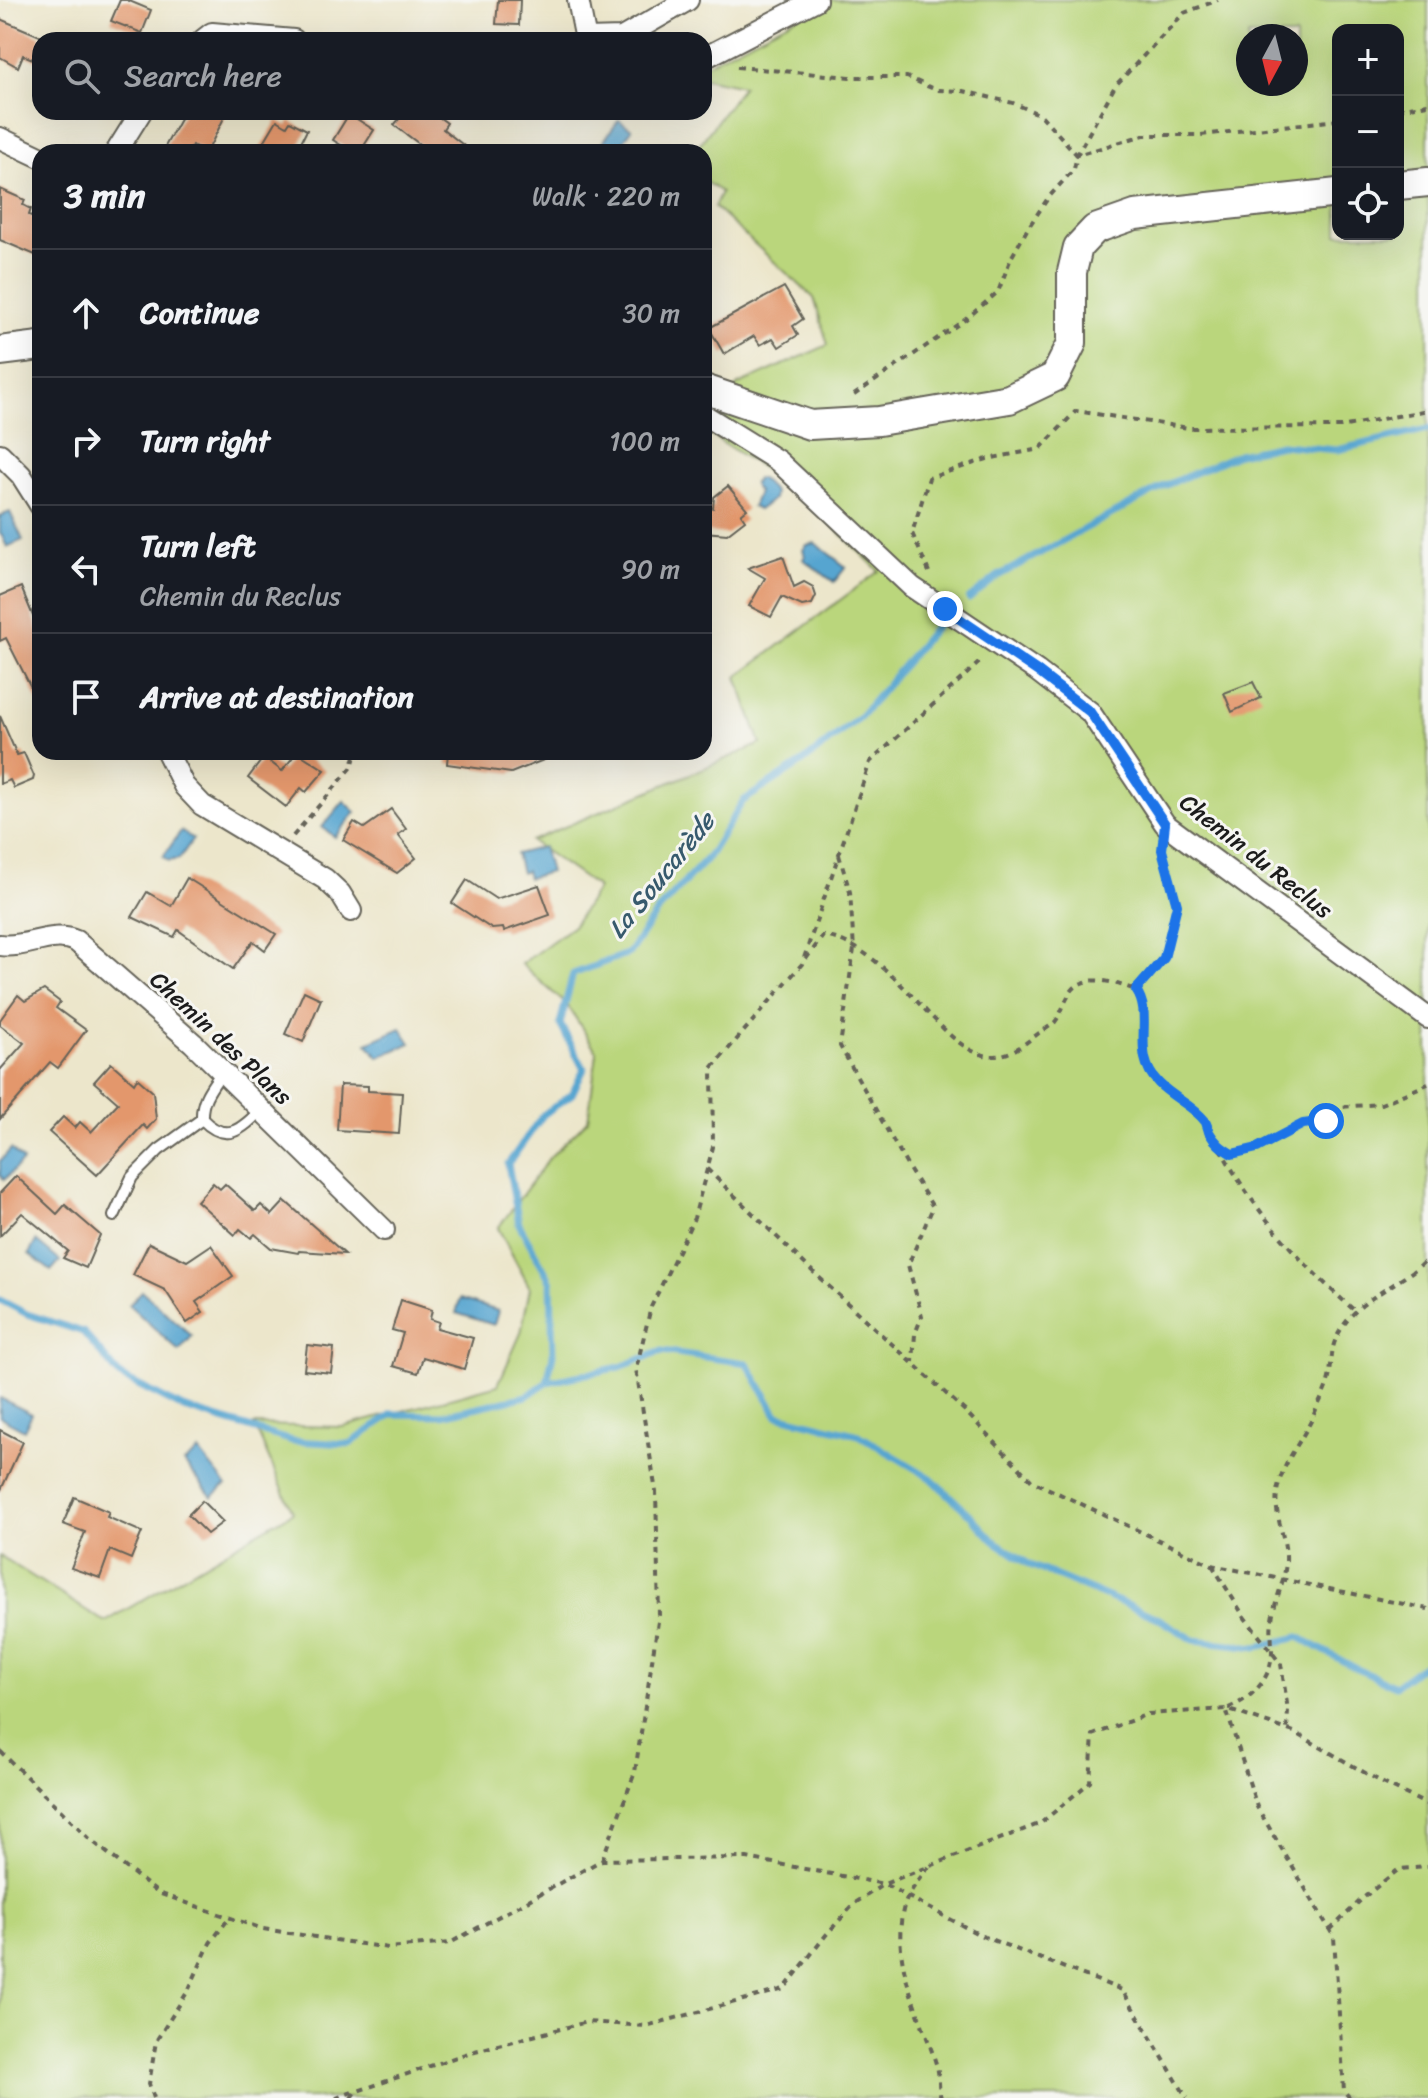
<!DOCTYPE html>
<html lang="en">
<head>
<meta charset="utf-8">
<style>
	body { margin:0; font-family:Sriracha,sans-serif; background:#20242c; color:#f1f3f6 }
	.controls { position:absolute; right:24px; top:24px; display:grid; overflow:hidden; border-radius:16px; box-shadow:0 8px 32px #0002 }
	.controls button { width:72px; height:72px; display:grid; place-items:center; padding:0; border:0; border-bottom:2px solid #363941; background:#171b24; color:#f1f3f6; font:40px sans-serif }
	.compass { position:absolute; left:1236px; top:24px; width:72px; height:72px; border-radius:50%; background:#171b24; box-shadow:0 8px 32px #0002; rotate:187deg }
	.stop { position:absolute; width:24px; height:24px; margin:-18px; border:6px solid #1a73e8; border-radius:50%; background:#fff }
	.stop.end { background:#1a73e8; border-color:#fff; box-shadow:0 2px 8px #0008 }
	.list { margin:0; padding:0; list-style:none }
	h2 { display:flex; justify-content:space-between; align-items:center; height:104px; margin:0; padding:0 32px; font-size:34px }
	h2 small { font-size:26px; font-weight:400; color:#9ea1a6 }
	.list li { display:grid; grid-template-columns:52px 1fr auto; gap:24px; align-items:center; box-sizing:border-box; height:128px; padding:0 32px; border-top:2px solid #363941 }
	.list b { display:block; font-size:30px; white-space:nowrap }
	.list p { margin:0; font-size:26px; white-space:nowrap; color:#9ea1a6 }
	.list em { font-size:26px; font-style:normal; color:#9ea1a6 }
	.icon { flex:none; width:44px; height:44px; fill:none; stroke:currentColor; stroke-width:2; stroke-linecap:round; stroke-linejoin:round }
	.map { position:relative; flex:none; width:1428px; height:2098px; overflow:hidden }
	.search { position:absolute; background:#171b24; box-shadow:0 8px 32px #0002; left:32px; top:32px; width:680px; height:88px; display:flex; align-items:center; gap:20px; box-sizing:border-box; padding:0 28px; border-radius:24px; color:#9ea1a6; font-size:30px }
	.panel { position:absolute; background:#171b24; box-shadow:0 8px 32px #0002; left:32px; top:144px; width:680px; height:616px; border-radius:24px }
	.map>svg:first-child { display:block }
	.green { fill:#bad67b; stroke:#6b794c; stroke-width:2; fill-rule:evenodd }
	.water { fill:#57a5d0; stroke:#3a6076; stroke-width:2 }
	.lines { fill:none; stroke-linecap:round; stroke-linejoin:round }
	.stream { stroke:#57a5d0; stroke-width:7 }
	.building { fill:#e3976c }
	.lane-casing { stroke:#656359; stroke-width:14 }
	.street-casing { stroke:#656359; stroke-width:24 }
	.secondary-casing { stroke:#656359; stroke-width:32 }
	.path { stroke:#656359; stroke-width:4; stroke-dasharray:6 6; stroke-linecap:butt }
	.lane { stroke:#fff; stroke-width:10 }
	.street { stroke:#fff; stroke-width:20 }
	.secondary { stroke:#fff; stroke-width:28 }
	.route { stroke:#1a73e8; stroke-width:10 }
	.labels { text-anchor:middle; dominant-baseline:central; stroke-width:6; stroke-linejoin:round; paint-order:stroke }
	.street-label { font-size:24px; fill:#1c1c1c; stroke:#f6f6f2 }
	.water-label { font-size:26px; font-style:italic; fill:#375a6d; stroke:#f6f6f2 }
</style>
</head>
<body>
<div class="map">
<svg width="1428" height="2098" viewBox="0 0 1428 2098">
	<rect width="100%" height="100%" fill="#f6f6f2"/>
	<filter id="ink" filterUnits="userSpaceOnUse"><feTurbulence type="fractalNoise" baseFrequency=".0125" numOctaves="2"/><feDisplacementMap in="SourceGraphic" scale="16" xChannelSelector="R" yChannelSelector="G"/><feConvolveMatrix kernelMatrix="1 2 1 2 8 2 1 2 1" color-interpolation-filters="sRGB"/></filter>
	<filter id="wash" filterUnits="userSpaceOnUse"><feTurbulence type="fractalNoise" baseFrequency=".006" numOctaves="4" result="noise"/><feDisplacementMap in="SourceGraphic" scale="32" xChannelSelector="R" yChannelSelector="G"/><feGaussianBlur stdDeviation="1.8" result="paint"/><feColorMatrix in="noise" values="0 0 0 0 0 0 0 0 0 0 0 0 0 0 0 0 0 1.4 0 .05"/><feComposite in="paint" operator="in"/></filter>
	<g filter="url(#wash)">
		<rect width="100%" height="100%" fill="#ece6cb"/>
		<path class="green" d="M829,0H1428V2098H0V1556L105,1622L293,1512L254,1425L343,1427L498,1385L521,1333L530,1288L498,1228L550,1157L588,1120L597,1052L568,1006L521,964L573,926L598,888L531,841L761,744L737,677L879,571L795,489L704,431V422L738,385L828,345L814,298L714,207L721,192L704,181V152H694L743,86L704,78V65ZM1338,30H1398V234H1338ZM1248,36H1296V84H1248Z"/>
		<g class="water">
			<polygon points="619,120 632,129 616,152 597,150"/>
			<polygon points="760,478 774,492 773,499 758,510 752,507 758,492 753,485 756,479"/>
			<polygon points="10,512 23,540 7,547 0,532 0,516"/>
			<polygon points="815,543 846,567 834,582 803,559 805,556 803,550 807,545"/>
			<polygon points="344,801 356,812 335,837 322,827"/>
			<polygon points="181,831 193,839 179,859 169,861 163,857"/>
			<polygon points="543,847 550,872 528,878 526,871 521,873 516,854"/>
			<polygon points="401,1028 411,1043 379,1057 367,1043"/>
			<polygon points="11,1149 23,1161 4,1180 0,1175 0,1161"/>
			<polygon points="36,1241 60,1261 51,1271 29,1254"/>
			<polygon points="142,1291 192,1336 179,1351 129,1305"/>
			<polygon points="460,1299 498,1311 494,1325 456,1313"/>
			<polygon points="0,1398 32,1414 24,1430 0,1417"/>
			<polygon points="199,1451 226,1485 212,1497 184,1463"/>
		</g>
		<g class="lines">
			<g class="stream">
				<polyline points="969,599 998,576 1164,486 1238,454 1281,445 1337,450 1428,429"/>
				<polyline points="0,1300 27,1314 83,1332 120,1376 183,1408 292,1441 350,1444 392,1414 442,1415 527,1396 547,1382 553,1355 551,1282 519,1224 508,1164 543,1115 572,1094 584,1069 560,1024 573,974 629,953 656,913 709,856 743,801 803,762 861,716 941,620"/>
				<polyline points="547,1382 620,1367 662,1351 747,1363 777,1415 859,1435 931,1478 971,1516 993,1540 1030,1565 1156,1617 1194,1640 1257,1647 1299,1637 1357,1669 1395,1686 1423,1665 1428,1668"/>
			</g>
		</g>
		<g id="blocks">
			<g class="building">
				<polygon points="120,0 127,0 151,10 142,33 111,21"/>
				<polygon points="498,0 520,0 519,25 496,24"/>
				<polygon points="0,19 40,36 40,62 23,55 18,67 0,57"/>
				<polygon points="184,112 227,112 207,152 192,145 189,152 162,152"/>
				<polygon points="405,112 432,112 447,123 443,129 472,152 430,152 394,125"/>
				<polygon points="349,114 374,130 360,152 352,152 333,140"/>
				<polygon points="277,120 287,126 290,121 307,130 296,152 258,152"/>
				<polygon points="0,189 25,200 23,205 31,209 29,215 40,220 40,257 0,240"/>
				<polygon points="784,287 803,319 793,326 798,335 779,347 773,338 760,345 754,336 724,354 709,328"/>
				<polygon points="728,486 747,509 741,514 745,520 727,534 704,532 704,507 713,508 714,497"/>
				<polygon points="783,556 794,587 804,582 813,587 816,596 812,604 802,606 782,597 771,617 749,606 765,578 748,568"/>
				<polygon points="21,587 40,633 40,705 6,638 0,641 0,596"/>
				<polygon points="1253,682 1261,698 1232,712 1224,693"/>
				<polygon points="0,716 17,755 24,753 34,776 33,780 14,788 10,780 0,784"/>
				<polygon points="297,752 325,770 306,792 301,788 286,807 248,778 264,757 282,771"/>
				<polygon points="448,752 561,752 561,753 511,773 447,764"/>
				<polygon points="391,809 406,829 398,835 416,858 397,873 343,840 354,822 364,828"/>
				<polygon points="187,878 276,934 265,950 253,941 233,969 178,930 174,937 132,917 147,892 171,906"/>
				<polygon points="467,880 496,899 539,885 550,915 504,931 503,928 492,929 452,903"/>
				<polygon points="44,990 60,1002 56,1008 86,1030 58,1068 50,1062 0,1119 0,1070 24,1043 0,1025 0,1020 18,995 25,1001"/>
				<polygon points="304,991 321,999 303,1042 285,1034"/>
				<polygon points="111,1063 134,1083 137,1078 153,1092 156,1119 147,1129 143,1125 97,1175 49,1132 63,1117 75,1128 80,1122 91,1132 118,1103 94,1082"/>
				<polygon points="340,1085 368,1086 368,1091 402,1093 399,1134 337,1130"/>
				<polygon points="16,1176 57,1214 65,1205 100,1235 86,1268 63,1258 68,1251 22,1213 0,1236 0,1193"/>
				<polygon points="213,1183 220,1189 225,1184 255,1211 261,1205 272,1215 285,1201 345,1254 299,1251 298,1253 271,1248 255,1234 251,1238 240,1229 235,1235 197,1201"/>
				<polygon points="149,1243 187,1261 211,1245 233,1276 196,1302 203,1312 187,1323 165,1290 133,1275"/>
				<polygon points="401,1300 432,1310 430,1319 439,1322 437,1328 473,1338 464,1369 423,1357 418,1373 393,1366 403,1333 392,1330"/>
				<polygon points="307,1345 334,1348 331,1373 304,1370"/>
				<polygon points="0,1430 23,1442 0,1492"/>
				<polygon points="74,1497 109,1512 107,1517 142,1532 131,1559 110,1550 100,1578 71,1568 85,1532 63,1524"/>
				<polygon points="202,1501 223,1522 207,1534 188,1515"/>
			</g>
		</g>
	</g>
	<g filter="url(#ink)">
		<use href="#blocks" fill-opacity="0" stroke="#656359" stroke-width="2"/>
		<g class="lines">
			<defs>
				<g id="lane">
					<path d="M222,1072C211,1088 201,1099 202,1119C226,1144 241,1130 261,1110"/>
					<polyline points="114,1216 132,1177 159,1150 202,1119"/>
				</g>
				<g id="street">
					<polyline points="578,0 586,40"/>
					<polyline points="586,39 622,38 688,0"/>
					<polyline points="203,40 212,33 294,40"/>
					<polyline points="704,58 816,0"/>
					<polyline points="0,138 40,157"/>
					<polyline points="116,152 141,112"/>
					<polyline points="704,415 778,461 912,587 1037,671 1090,712 1165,824 1428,1018"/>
					<polyline points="0,454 21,475 40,505"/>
					<polyline points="167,752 184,786 202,805 325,879 340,893 351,911"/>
					<path d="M0,945C27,949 51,930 76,941L193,1043L384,1230"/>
				</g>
				<g id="secondary">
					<polyline points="1398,185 1428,182"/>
					<polyline points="0,351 40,346"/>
					<polyline points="704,389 810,425 879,421 1009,399 1055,377 1072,343 1072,272 1078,247 1095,229 1135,215 1338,193"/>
				</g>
			</defs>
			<use href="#lane" class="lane-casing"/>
			<use href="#street" class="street-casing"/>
			<use href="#secondary" class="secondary-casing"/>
			<g class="path">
				<polyline points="737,67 850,77 907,77 936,90 963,91 1013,103 1041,115 1077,155 1144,135 1201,135 1338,120"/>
				<polyline points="1398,109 1428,104"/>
				<polyline points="854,395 966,319 998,292 1011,258 1028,228 1048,198 1074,169 1077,155 1115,86 1184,13 1218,0"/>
				<polyline points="929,572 912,533 929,478 987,459 1040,449 1076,411 1189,428 1341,427 1428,410"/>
				<polyline points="293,836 352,767 356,752"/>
				<polyline points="839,855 850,892 854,949 840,1046 909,1169 933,1207 908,1265 922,1316 915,1334 913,1362"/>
				<path d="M806,959L823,936C866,942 901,985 930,1015C945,1030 962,1050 984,1055C1006,1060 1023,1045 1039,1033C1044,1030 1051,1026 1055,1022C1064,1011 1066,989 1082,983C1099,976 1120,985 1136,990C1150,1010 1140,1035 1145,1058C1152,1092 1189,1099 1205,1121C1205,1121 1209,1132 1209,1132C1215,1143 1222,1148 1232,1154L1257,1148L1303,1124L1326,1121L1340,1107L1381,1104L1428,1084"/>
				<polyline points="1136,990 1164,958 1177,905 1162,850"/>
				<path d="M1220,1148C1255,1213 1300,1263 1355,1311"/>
				<polyline points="707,1169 810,1269 965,1411 1032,1481 1212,1565 1428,1609"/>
				<polyline points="1212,1565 1245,1618 1281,1664 1288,1710 1287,1730"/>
				<polyline points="0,1751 91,1840 158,1893 263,1929 388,1948 450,1943 602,1860 747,1858 884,1884 982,1936 1122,1990 1187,2098"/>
				<polyline points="602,1860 635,1772 659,1615 656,1492 636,1369 651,1307 694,1218 713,1147 712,1068 802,964 870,762 982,660"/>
				<path d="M929,1867C919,1879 907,1894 903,1910C891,1966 922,2016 937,2067C940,2077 938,2088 941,2098"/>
				<polyline points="1330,1930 1363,1898 1399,1869 1428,1867"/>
				<polyline points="154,2098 149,2084 156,2041 188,1991 210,1943 230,1917"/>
				<polyline points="336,2098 352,2092"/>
				<polyline points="351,2098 355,2092 471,2052 587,2022 646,2026 784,1989 826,1935 855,1903 884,1884 1041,1823 1090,1782 1093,1735 1148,1714 1226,1709 1294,1732 1383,1783 1428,1805"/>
				<path d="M1350,2098L1344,2091L1334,1937L1257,1807L1226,1709C1250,1700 1272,1680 1272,1651C1272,1638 1270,1627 1273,1614C1277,1594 1287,1576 1286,1555C1284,1530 1271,1509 1279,1483C1286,1457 1305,1437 1315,1412C1320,1401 1329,1385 1330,1372C1333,1356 1330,1347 1340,1331C1360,1296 1401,1286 1428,1258"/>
			</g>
			<use href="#lane" class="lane"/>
			<use href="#street" class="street"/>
			<use href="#secondary" class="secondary"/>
		</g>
	</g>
	<g class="lines" filter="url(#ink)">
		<path class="route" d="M945,609L1037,671L1090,712L1165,824L1162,850L1177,905L1164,958L1136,990C1150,1010 1140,1035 1145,1058C1152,1092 1189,1099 1205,1121C1206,1121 1209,1132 1209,1132C1215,1143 1222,1148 1232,1154L1257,1148L1303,1124L1326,1121"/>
	</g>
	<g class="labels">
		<g class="street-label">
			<text transform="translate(1256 856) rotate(38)">Chemin du Reclus</text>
			<text transform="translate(221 1038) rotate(43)">Chemin des Plans</text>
		</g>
		<g class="water-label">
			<text transform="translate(661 875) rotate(-51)">La Soucarède</text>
		</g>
	</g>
</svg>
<div class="controls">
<button>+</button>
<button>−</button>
<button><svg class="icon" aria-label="locate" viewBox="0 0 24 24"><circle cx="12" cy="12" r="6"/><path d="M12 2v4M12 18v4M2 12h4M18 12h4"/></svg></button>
</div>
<svg class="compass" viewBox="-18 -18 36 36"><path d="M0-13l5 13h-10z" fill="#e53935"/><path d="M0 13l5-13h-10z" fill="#9ea1a6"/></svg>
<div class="stop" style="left:1326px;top:1121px"></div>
<div class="stop end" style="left:945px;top:609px"></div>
<div class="search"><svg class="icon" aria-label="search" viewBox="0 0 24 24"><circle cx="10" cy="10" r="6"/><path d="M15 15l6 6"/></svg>Search here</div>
<section class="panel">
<h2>3 min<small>Walk · 220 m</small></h2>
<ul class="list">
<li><svg class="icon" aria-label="ahead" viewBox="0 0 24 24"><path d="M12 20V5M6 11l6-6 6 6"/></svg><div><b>Continue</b></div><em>30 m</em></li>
<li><svg class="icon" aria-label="right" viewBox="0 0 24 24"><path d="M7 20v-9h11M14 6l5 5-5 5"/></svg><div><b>Turn right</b></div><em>100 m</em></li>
<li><svg class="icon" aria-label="left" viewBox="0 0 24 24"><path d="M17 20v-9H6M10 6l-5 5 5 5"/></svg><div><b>Turn left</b><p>Chemin du Reclus</p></div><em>90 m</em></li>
<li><svg class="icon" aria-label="arrive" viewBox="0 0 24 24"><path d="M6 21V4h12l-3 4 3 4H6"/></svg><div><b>Arrive at destination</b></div></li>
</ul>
</section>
</div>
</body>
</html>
